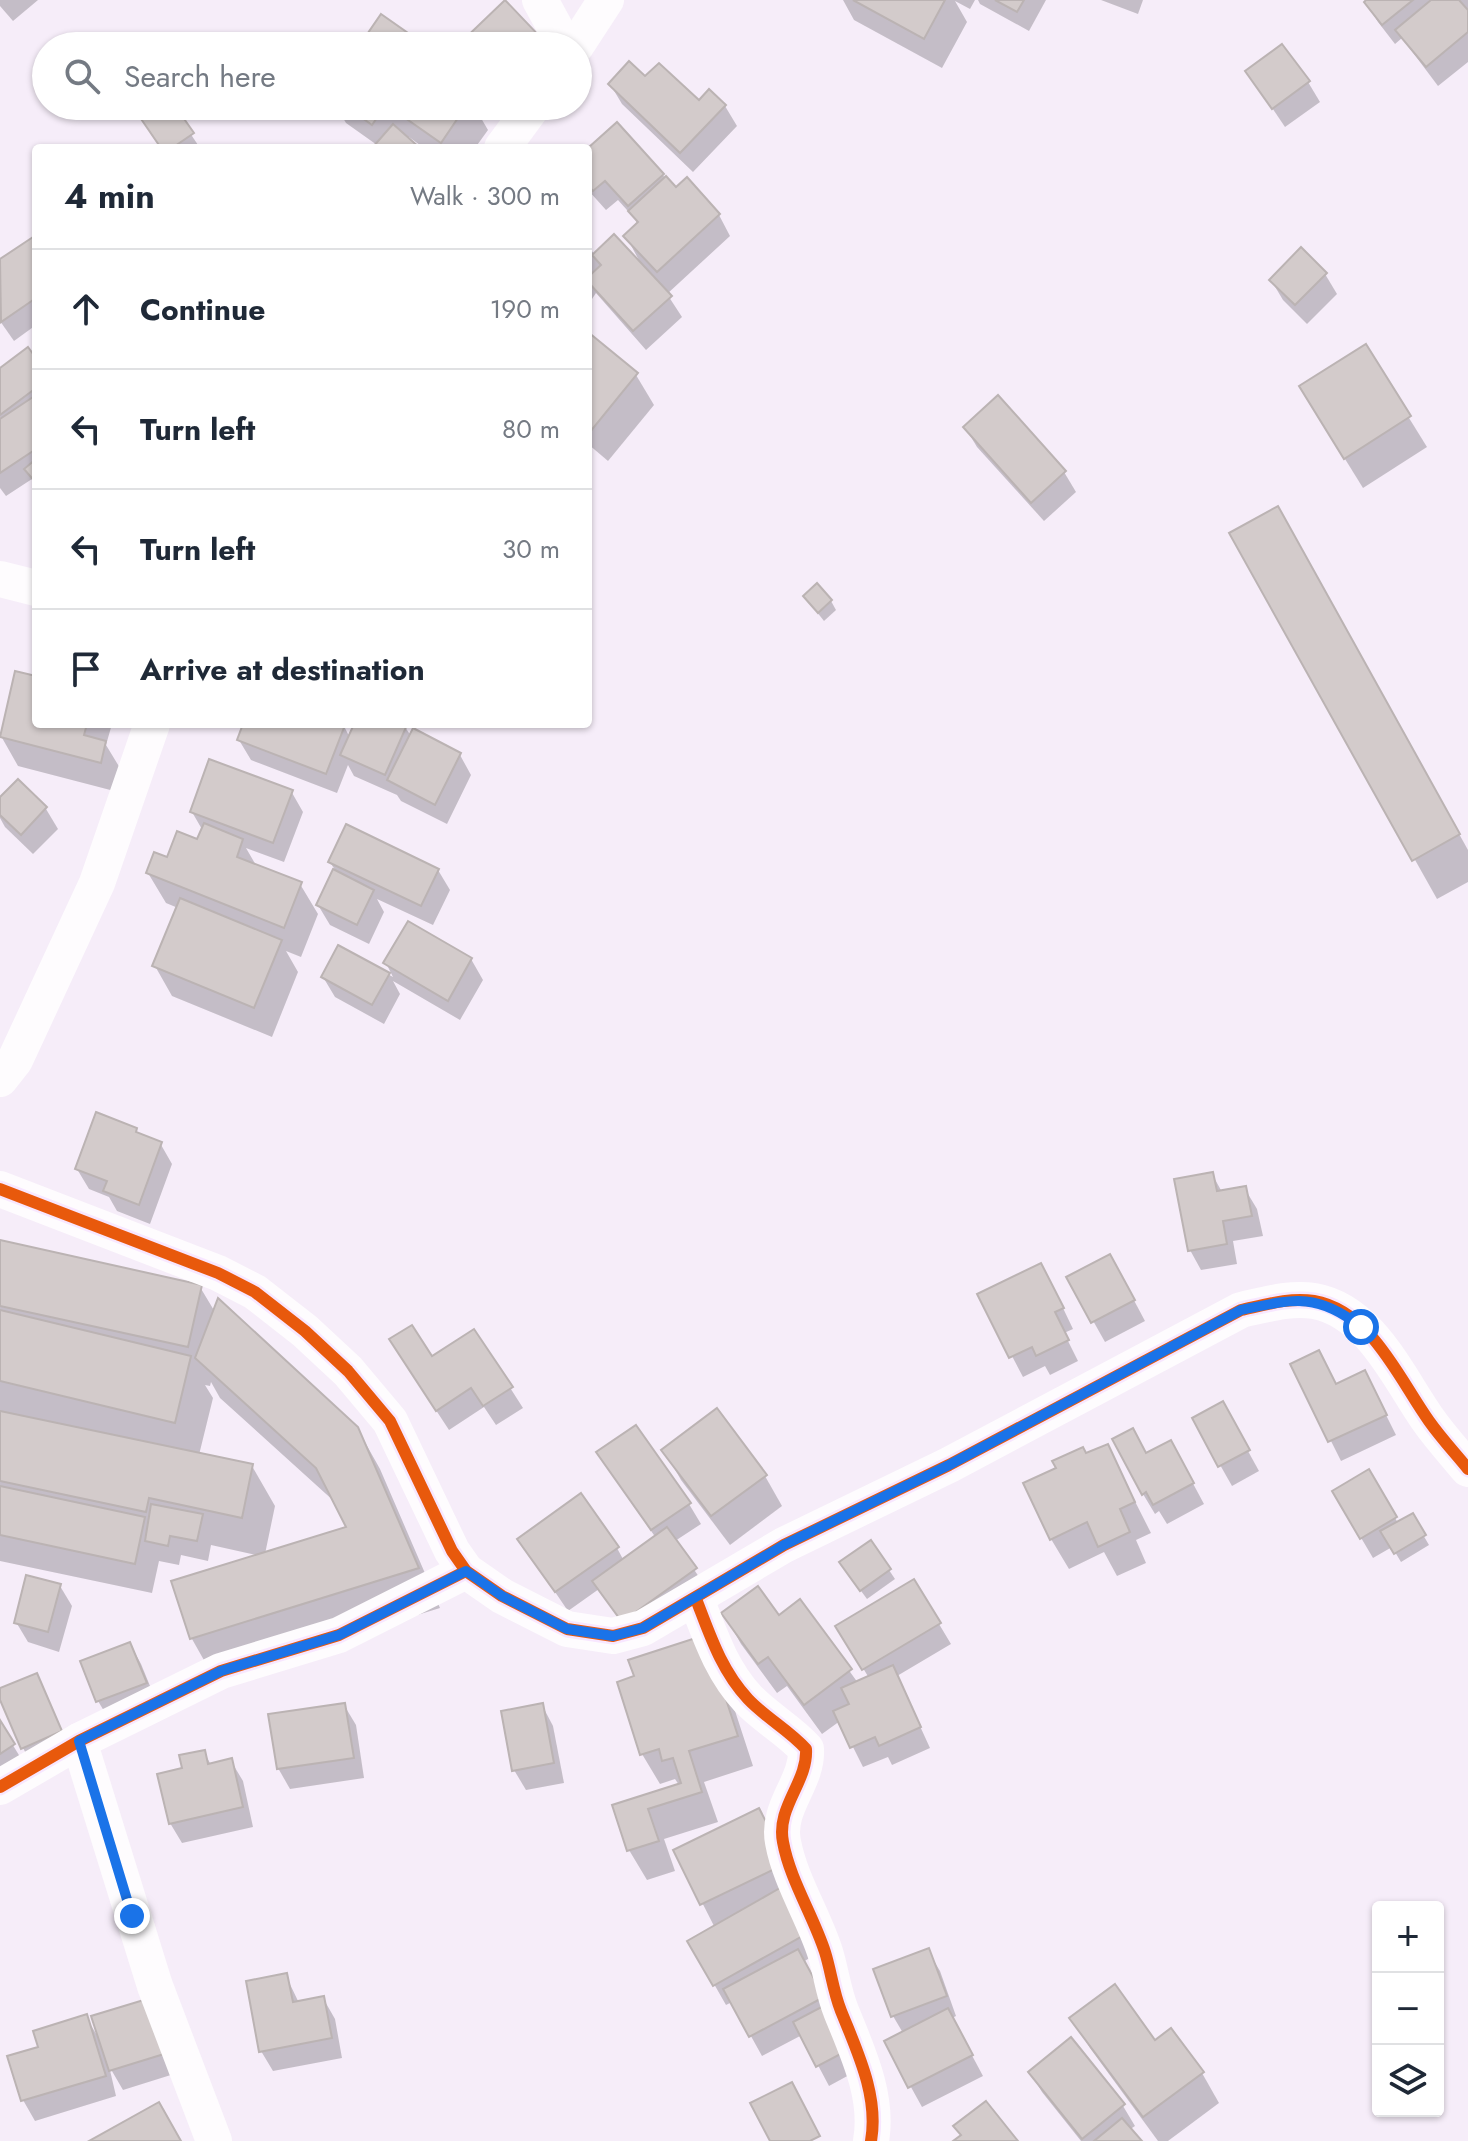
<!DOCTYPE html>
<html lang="en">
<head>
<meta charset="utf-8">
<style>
	body { margin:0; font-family:Jost,sans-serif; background:#f2f2f3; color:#1f2937 }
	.controls { position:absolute; right:24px; bottom:24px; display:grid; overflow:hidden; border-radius:8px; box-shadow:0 2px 6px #0004 }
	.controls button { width:72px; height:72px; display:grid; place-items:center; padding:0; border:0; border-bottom:2px solid #e0e1e3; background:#fff; color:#1f2937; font:40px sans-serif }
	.stop { position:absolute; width:24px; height:24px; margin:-18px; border:6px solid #1a73e8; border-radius:50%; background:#fff }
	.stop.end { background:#1a73e8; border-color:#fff; box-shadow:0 2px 8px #0008 }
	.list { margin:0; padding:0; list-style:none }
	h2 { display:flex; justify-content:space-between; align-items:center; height:104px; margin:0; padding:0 32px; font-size:34px }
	h2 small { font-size:26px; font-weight:400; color:#747a83 }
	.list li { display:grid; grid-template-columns:52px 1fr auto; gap:24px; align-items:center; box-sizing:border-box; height:120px; padding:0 32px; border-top:2px solid #e0e1e3 }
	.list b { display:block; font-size:30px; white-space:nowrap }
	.list em { font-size:26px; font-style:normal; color:#747a83 }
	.icon { flex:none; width:44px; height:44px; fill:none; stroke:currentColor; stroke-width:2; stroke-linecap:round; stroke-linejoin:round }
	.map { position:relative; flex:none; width:1468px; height:2141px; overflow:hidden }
	.search { position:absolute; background:#fff; box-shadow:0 2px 6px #0004; left:32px; top:32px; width:560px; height:88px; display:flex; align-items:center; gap:20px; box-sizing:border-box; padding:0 28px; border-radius:44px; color:#747a83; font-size:30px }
	.panel { position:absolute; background:#fff; box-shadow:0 2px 6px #0004; left:32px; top:144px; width:560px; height:584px; border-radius:8px }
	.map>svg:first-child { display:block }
	.shadow { fill:#0003; fill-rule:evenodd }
	.building { fill:#d3cbcb; stroke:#bbb3b3; stroke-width:2 }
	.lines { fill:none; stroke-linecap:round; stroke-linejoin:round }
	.minor { stroke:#fefcfe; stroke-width:36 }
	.cycleway-casing { stroke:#f8e7ff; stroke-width:17 }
	.cycleway { stroke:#e8590c; stroke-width:12 }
	.route { stroke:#1a73e8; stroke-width:10 }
</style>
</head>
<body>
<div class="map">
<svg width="1468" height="2141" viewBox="0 0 1468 2141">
	<rect width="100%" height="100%" fill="#f6edf9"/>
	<g class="shadow">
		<polygon points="0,0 38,0 13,21 0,6"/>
		<polygon points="843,0 975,0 970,9 955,1 967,22 942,68 854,20"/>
		<polygon points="978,0 1046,0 1029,31 980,4"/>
		<polygon points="1101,0 1143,0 1138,14"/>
		<polygon points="1369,0 1468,0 1468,62 1438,86 1402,38 1395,44 1378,22 1366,2"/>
		<polygon points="1248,72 1308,82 1320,102 1285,127"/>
		<polygon points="645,79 699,103 725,106 737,126 693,172 622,104 610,84"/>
		<polygon points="151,106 172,106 200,148 161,148"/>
		<polygon points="336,106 474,106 488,130 475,148 424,148 409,137 407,139 417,148 375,148 377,145 346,123"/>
		<polygon points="493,106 514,106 503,116"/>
		<polygon points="617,124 676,190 687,180 719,215 730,236 667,294 682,317 646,350 596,293 588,305 588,246 595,255 641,264 626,236 638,225 635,219 618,200 606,210 588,190 588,150"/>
		<polygon points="36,237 36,325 14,341 0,321 0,262"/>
		<polygon points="1325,274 1337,294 1307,324 1283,300 1271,280"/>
		<polygon points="588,334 636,375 654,405 608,461 588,444"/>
		<polygon points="1365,347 1427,447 1363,488 1319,417"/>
		<polygon points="36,361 36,485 32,479 6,496 0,488 0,370"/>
		<polygon points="965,427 1064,472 1076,492 1044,521 977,447"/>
		<polygon points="1232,534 1300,548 1468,850 1468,882 1437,899"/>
		<polygon points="805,597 831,601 836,610 824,621"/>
		<polygon points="36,678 36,724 112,724 106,745 123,773 118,792 18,766 1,736"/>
		<polygon points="245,724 338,724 344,726 350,738 356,724 400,724 405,727 411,736 460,755 471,775 447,824 401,801 397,795 354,776 348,765 337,793 251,760 239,740"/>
		<polygon points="18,782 46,809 58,829 33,854 5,827 0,818 0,800"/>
		<polygon points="291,791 303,812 284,862 246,848 257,867 300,884 318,914 301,957 286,951 298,972 272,1037 172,996 155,966 178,908 166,903 148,873 198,842 203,831 192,812"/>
		<polygon points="330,862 438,870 450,890 433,925 377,899 384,912 369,944 330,925 318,905 335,870"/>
		<polygon points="339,947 393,977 386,963 471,959 483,980 460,1020 393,981 400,994 384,1024 335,997 323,977"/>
		<polygon points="135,1129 138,1135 160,1143 172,1164 150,1224 117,1211 109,1197 89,1189 77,1169"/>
		<polygon points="1212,1174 1222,1192 1245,1189 1257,1209 1263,1236 1233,1241 1237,1264 1201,1270 1190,1250"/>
		<path d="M0,1242L200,1287L215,1312L357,1428L380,1469L440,1608L214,1678L192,1639L174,1583L261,1556L211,1545L208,1561L181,1555L179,1565L159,1561L152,1593L0,1561ZM211,1382L220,1398L336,1503L349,1528L265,1554L275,1506L252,1466L199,1455L213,1398L205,1385L210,1386Z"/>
		<polygon points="1121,1276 1145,1321 1105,1342 1069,1278"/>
		<polygon points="1052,1285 1073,1329 1064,1333 1078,1361 1050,1375 1045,1366 1023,1377 980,1295"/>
		<polygon points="474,1331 523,1408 496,1425 484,1407 449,1430 403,1360 431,1358"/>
		<polygon points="1293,1365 1337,1386 1365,1373 1396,1435 1341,1461"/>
		<polygon points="1222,1404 1259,1471 1232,1486 1194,1419"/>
		<polygon points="1107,1446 1151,1533 1136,1540 1146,1563 1117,1576 1104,1552 1069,1569 1051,1539 1086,1456"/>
		<polygon points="664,1450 765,1476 782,1506 730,1545 681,1480"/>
		<polygon points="1146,1456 1182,1463 1204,1504 1167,1524 1159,1511 1155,1514 1143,1494"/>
		<polygon points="610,1472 689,1504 701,1524 675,1541 707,1589 635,1641 599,1589 568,1611 519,1539 617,1548 624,1561 656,1538"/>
		<polygon points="1368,1472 1398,1523 1412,1516 1429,1545 1401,1562 1392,1547 1373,1558 1334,1492"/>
		<polygon points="889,1570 895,1579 867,1599 847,1572"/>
		<polygon points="60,1586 72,1606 59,1652 28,1642 16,1622"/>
		<polygon points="800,1602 858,1683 869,1678 838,1627 939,1624 951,1644 897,1676 930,1748 892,1765 888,1757 863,1767 840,1721 822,1734 787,1686 777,1693 741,1644 724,1614 779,1618"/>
		<polygon points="130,1644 141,1664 157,1703 110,1721 98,1701 83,1662"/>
		<polygon points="721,1668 753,1766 704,1782 718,1822 664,1839 675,1871 647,1880 629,1850 615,1806 679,1785 675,1779 660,1784 642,1754 636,1678"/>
		<polygon points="37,1675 72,1752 34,1768 23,1748 0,1691"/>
		<polygon points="344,1705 356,1725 364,1778 290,1789 278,1768"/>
		<polygon points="542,1705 553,1726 564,1783 526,1790 514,1770"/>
		<polygon points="0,1724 25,1765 0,1781"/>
		<polygon points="204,1752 211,1765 231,1761 243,1781 253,1827 182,1843 170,1823 184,1770"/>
		<polygon points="759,1811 816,1954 803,1962 862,2068 829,2086 802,2035 762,2056 732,2002 726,2005 690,1942 715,1928 676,1851"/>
		<polygon points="928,1951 940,1971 956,2016 952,2018 983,2076 922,2107 886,2042 903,2033 893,2016"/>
		<polygon points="286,1976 299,2003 323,1998 335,2019 342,2058 273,2071 261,2051"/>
		<polygon points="146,2001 174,2074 123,2090 109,2066 116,2096 35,2121 23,2100 10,2057 40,2048 86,2017 98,2037"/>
		<polygon points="1072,2018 1202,2073 1219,2103 1168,2141 1158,2141 1090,2048"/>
		<polygon points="1070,2040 1123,2106 1135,2126 1129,2130 1139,2141 1081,2141 1042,2092 1030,2072"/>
	</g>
	<g class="building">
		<polygon points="505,0 547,44 544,46 457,46"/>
		<polygon points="853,0 945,0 924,39"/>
		<polygon points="995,0 1024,0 1017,12"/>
		<polygon points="1366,0 1413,0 1382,25 1364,2"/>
		<polygon points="1431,0 1459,0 1468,10 1468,32 1426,67 1395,30"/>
		<polygon points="381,14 425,45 424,46 359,46"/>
		<polygon points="1282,44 1310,81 1272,109 1245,71"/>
		<polygon points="629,61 645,76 659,63 699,100 709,89 726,105 680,153 608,84"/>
		<polygon points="147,106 175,106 194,133 172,148 161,148 137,113"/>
		<polygon points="346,106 385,106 372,125"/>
		<polygon points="388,106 466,106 441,143"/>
		<polygon points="617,122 664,174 628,206 605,181 593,191 588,186 588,148"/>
		<polygon points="393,124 420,148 372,148"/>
		<polygon points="666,176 676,187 687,177 720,214 657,272 623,236 638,222 628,211"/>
		<polygon points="614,234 672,296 633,331 588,282 588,277 601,265 592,255"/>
		<polygon points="36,235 36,298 1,322 0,259"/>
		<polygon points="1301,247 1327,273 1295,305 1269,280"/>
		<polygon points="588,332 638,373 590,432 588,430"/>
		<polygon points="1366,344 1411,416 1344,459 1299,386"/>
		<polygon points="28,347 36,358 36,388 0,415 0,368"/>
		<polygon points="36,395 36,449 0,473 0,419"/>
		<polygon points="998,395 1066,471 1031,503 963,427"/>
		<polygon points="36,459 36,483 24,469"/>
		<polygon points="1278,506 1460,834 1412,861 1229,533"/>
		<polygon points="817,583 832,600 818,613 803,596"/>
		<polygon points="15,671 36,676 36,724 87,724 84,735 106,741 101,763 0,737"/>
		<polygon points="243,724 343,724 345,725 326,774 237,740"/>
		<polygon points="354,724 407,725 385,775 340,755"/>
		<polygon points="413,728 461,753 435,805 387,780"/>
		<polygon points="209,759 293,790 273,843 190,812"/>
		<polygon points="18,779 47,807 21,835 0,815 0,797"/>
		<polygon points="204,823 243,839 237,857 302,882 284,928 146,873 154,852 167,857 177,831 197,839"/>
		<polygon points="346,824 439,869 421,906 328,862"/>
		<polygon points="333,869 374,890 357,925 316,905"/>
		<polygon points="180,898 282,940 254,1008 152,966"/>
		<polygon points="408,921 472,958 448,1001 383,963"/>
		<polygon points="338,945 390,973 372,1005 321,977"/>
		<polygon points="96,1112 137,1128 136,1132 162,1142 139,1205 103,1191 107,1181 75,1169"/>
		<polygon points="1213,1172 1217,1191 1246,1186 1252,1216 1223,1221 1227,1244 1188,1251 1174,1179"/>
		<polygon points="0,1240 202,1285 188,1347 0,1306"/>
		<polygon points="1110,1254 1135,1300 1091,1323 1066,1277"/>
		<polygon points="1041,1263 1064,1308 1055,1312 1069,1340 1036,1356 1032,1347 1009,1358 977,1294"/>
		<polygon points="218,1298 358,1427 419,1568 190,1639 171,1581 346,1527 316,1468 195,1358"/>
		<polygon points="0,1310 191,1356 175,1423 0,1381"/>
		<polygon points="412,1325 432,1356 474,1329 513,1387 483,1406 471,1388 436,1411 389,1339"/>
		<polygon points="1319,1350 1336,1384 1365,1370 1387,1415 1328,1442 1290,1364"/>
		<polygon points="1223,1401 1250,1450 1218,1467 1192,1418"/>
		<polygon points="717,1408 767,1475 711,1516 661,1450"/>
		<polygon points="0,1411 253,1464 242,1518 149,1498 146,1512 0,1481"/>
		<polygon points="636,1425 691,1503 651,1530 596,1452"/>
		<polygon points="1133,1428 1146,1453 1171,1440 1194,1483 1153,1505 1146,1492 1142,1495 1112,1439"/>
		<polygon points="1108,1444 1135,1502 1120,1509 1130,1532 1098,1547 1087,1522 1050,1540 1023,1483 1056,1468 1052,1461 1083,1447 1086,1453"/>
		<polygon points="1369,1469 1397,1517 1360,1539 1332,1491"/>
		<polygon points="0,1486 145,1517 135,1564 0,1535"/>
		<polygon points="581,1493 619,1547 555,1592 517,1539"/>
		<polygon points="151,1504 203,1514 197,1541 170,1536 168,1546 145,1541"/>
		<polygon points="1413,1513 1426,1535 1394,1554 1380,1531"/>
		<polygon points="667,1527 697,1568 622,1622 592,1581"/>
		<polygon points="871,1540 891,1569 860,1591 839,1562"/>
		<polygon points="26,1575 61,1584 48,1632 14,1623"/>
		<polygon points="914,1579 941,1623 862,1670 835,1626"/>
		<polygon points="758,1586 779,1615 800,1599 852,1669 804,1705 768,1657 758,1664 721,1613"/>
		<polygon points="705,1635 738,1736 689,1751 702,1792 648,1809 659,1841 627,1851 612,1805 681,1783 673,1758 662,1761 659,1749 640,1755 617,1682 634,1676 628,1660"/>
		<polygon points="130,1642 147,1683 96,1702 80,1661"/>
		<polygon points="893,1665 921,1727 879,1746 875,1737 850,1748 833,1711 849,1704 841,1688"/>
		<polygon points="37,1673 62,1731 21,1749 0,1700 0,1688"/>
		<polygon points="345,1703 354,1758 277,1769 268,1714"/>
		<polygon points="543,1703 554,1763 512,1771 501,1711"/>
		<polygon points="0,1720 15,1744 0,1754"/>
		<polygon points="205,1750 208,1764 232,1758 243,1807 169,1824 157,1774 182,1768 179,1755"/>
		<polygon points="759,1808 787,1863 700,1905 673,1850"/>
		<polygon points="780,1888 806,1934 713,1986 687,1941"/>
		<polygon points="929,1948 947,1996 891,2017 873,1969"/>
		<polygon points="798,1949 824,1997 749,2037 723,1989"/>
		<polygon points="287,1973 293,2002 324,1996 332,2038 259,2052 246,1981"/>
		<polygon points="1115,1984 1155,2040 1171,2028 1204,2072 1143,2117 1069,2018"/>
		<polygon points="147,1999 164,2054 109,2071 91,2016"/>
		<polygon points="829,2003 852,2048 816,2067 793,2022"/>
		<polygon points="948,2008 973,2055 908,2088 884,2041"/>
		<polygon points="87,2014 106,2076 21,2101 7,2056 38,2047 33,2031"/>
		<polygon points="1071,2037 1125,2104 1082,2139 1028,2072"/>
		<polygon points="792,2082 820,2136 810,2141 770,2141 750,2103"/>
		<polygon points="986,2101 1018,2141 953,2141 961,2135 953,2126"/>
		<polygon points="159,2102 181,2141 89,2141"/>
		<polygon points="1122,2118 1142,2141 1094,2141"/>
	</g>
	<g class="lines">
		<g class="minor">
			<polyline points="540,0 565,46"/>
			<polyline points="576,46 606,0"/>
			<polyline points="502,148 533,106"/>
			<polyline points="0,579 36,588"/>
			<polyline points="0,1079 15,1060 97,883 152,724"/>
			<path d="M0,1189L218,1273L255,1292L305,1331L348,1371L390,1421L452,1551L466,1571L502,1596L567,1629L613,1636L643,1628L784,1545L949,1465L1241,1310C1264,1305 1290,1297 1314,1301C1371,1311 1399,1379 1429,1421C1441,1438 1455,1453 1468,1469"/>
			<path d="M696,1599C710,1635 721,1670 748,1699C766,1718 789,1730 806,1749C808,1782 776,1807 783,1842C790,1880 813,1915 825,1952C831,1971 833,1991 841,2011C857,2051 879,2096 871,2141"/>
			<polyline points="79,1741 155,1986 214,2141"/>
			<polyline points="0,1787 79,1741 221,1671 339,1635 466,1571"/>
		</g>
		<defs>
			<g id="cycleway">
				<path d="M0,1189L218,1273L255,1292L305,1331L348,1371L390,1421L452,1551L466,1571L502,1596L567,1629L613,1636L643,1628L784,1545L949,1465L1241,1310C1264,1305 1290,1297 1314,1301C1371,1311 1399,1379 1429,1421C1441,1438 1455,1453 1468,1469"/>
				<path d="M696,1599C710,1635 721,1670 748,1699C766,1718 789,1730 806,1749C808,1782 776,1807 783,1842C790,1880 813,1915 825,1952C831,1971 833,1991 841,2011C857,2051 879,2096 871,2141"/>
				<polyline points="0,1787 79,1741 221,1671 339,1635 466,1571"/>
			</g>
		</defs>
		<use href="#cycleway" class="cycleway-casing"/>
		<use href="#cycleway" class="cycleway"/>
	</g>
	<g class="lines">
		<path class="route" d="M132,1916L79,1741L221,1671L339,1635L466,1571L502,1596L567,1629L613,1636L643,1628L784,1545L949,1465L1241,1310C1293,1299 1317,1292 1361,1327"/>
	</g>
</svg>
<div class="controls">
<button>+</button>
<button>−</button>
<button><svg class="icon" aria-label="layers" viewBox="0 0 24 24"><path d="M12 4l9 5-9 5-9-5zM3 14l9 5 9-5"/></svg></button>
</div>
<div class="stop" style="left:1361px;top:1327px"></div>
<div class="stop end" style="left:132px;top:1916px"></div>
<div class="search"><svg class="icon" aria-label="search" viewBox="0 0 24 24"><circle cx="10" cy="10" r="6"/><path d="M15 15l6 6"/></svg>Search here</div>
<section class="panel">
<h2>4 min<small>Walk · 300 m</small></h2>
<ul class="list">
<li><svg class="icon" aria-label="ahead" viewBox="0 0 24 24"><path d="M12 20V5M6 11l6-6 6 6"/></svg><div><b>Continue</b></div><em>190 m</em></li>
<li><svg class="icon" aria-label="left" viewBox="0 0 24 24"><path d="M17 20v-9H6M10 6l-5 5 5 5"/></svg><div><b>Turn left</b></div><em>80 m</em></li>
<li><svg class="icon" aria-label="left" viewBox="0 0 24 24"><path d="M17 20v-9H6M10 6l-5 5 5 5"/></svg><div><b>Turn left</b></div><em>30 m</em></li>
<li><svg class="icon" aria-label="arrive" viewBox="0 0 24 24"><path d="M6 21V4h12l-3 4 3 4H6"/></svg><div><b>Arrive at destination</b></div></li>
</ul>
</section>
</div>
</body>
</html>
